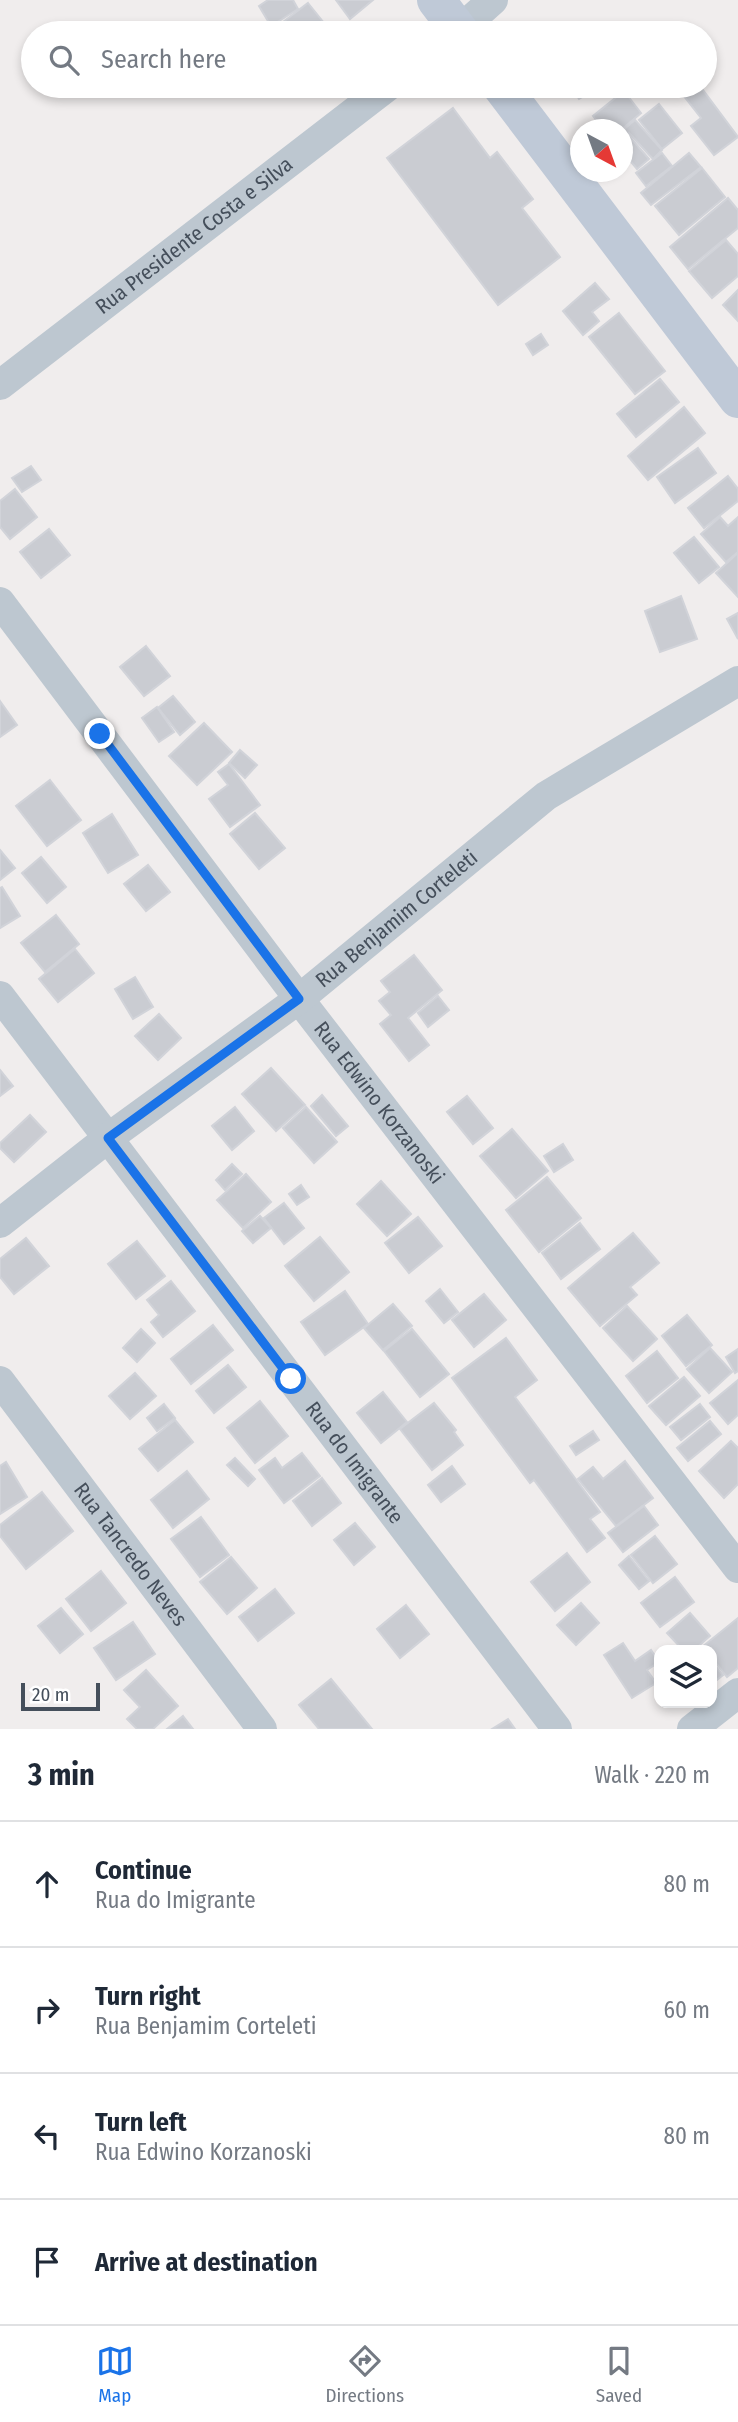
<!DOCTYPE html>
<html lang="en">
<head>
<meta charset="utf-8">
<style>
	body { margin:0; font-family:"Fira Sans Condensed",sans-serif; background:#f6f6f7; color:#1f2937 }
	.controls { position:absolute; right:21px; bottom:21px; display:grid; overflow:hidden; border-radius:14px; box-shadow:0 4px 10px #0003 }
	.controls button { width:63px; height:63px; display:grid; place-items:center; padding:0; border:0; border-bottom:2px solid #e0e1e3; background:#fff; color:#1f2937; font:35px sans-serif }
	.compass { position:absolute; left:570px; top:119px; width:63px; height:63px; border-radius:50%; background:#fff; box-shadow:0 4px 10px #0003; rotate:139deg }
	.scale { position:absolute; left:21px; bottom:18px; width:79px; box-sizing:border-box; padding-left:7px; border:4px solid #454f5b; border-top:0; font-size:19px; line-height:24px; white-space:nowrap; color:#454f5b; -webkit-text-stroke:5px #fff; paint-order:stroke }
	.stop { position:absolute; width:21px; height:21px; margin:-16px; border:5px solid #1a73e8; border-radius:50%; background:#fff }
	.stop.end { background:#1a73e8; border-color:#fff; box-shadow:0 2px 7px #0008 }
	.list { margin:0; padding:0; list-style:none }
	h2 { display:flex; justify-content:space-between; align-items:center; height:91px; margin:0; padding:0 28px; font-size:30px }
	h2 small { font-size:23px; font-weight:400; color:#747a83 }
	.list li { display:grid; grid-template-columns:46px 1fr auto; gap:21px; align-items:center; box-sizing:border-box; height:126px; padding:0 28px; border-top:2px solid #e0e1e3 }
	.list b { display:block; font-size:26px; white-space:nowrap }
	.list p { margin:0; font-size:23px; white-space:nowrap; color:#747a83 }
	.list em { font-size:23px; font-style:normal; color:#747a83 }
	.icon { flex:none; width:38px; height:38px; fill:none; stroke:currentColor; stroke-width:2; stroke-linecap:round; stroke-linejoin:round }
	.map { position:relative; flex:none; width:738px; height:1729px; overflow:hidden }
	.search { position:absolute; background:#fff; box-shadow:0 4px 10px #0003; left:21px; right:21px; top:21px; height:77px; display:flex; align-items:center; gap:18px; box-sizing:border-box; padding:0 24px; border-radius:38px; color:#747a83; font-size:26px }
	.sheet { height:595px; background:#fff }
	nav { display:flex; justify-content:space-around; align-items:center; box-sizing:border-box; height:98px; border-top:2px solid #e0e1e3; background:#fff; font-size:19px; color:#747a83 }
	nav a { display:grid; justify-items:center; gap:4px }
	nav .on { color:#1a73e8 }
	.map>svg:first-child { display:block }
	.building { fill:#caccd2; stroke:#d1d3d9; stroke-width:2 }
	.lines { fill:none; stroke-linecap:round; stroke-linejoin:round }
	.street { stroke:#bdc7d0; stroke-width:30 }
	.secondary { stroke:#bfc9d7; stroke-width:38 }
	.route { stroke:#1a73e8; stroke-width:9 }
	.labels { text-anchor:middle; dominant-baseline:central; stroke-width:6; stroke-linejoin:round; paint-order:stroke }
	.street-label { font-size:21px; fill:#454f5b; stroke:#fff }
</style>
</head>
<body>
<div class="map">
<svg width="738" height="1729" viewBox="0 0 738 1729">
	<rect width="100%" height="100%" fill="#f0eded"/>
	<g class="building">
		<polygon points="268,0 293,0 298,9 271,26 259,6"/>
		<polygon points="336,0 373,0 350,19"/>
		<polygon points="308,3 332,33 277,33 274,29"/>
		<polygon points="571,86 601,86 579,99"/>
		<polygon points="676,86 700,86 738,137 714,155 691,126 701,118"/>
		<polygon points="624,91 641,113 621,130 604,130 593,116"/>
		<polygon points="659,104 682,133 662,149 639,120"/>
		<polygon points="453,108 490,158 497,152 533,199 522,208 560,257 498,305 387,158"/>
		<polygon points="635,120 662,150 653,159 629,133 622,139 622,131"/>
		<polygon points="629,136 649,159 637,169 622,151 622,141"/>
		<polygon points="662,153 672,166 646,186 636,173"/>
		<polygon points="689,153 701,167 651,205 641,193"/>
		<polygon points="702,168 725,197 679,235 655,206"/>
		<polygon points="728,198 738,210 738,228 688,269 670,247"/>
		<polygon points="726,240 738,254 738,276 712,298 689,271"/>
		<polygon points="595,283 609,299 592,312 599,321 583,335 563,311"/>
		<polygon points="738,290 738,321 723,305"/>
		<polygon points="619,313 665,371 635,394 589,337"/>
		<polygon points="541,334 548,345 533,355 526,344"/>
		<polygon points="660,379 679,402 636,437 617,414"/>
		<polygon points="684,407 705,433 648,480 628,456"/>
		<polygon points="698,448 716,473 675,503 657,477"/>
		<polygon points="31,466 41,480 22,492 12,478"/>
		<polygon points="728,476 738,489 738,501 704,528 688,508"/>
		<polygon points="15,489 37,517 10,539 0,527 0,501"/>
		<polygon points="720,517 728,526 738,517 738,552 726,562 701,534"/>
		<polygon points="49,529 70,555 41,578 20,552"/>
		<polygon points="694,537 719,567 699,583 674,553"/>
		<polygon points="738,553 738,597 716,573"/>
		<polygon points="681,596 697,639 660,652 645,611"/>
		<polygon points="738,613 738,639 727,619"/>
		<polygon points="146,646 170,676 144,696 120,667"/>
		<polygon points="173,696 195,722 180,735 158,708"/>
		<polygon points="0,701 17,725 0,737"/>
		<polygon points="157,707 174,732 159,742 142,718"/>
		<polygon points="204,723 232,752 197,785 169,756"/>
		<polygon points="240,750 257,765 245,778 229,763"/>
		<polygon points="229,764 260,805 230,827 209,799 228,785 218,772"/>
		<polygon points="50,780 81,820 47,846 16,806"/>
		<polygon points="255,813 285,848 259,869 230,834"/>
		<polygon points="112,814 138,855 108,873 83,833"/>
		<polygon points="0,850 15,868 0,880"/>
		<polygon points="41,857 66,887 47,903 22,873"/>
		<polygon points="148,865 170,892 146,911 124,884"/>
		<polygon points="2,887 20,916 0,928 0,888"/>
		<polygon points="56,915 79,944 45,972 21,943"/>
		<polygon points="75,949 94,973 58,1002 39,979"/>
		<polygon points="414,955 442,990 408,1018 429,1045 409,1061 380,1024 391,1015 379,1001 390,992 381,981"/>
		<polygon points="135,977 153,1007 133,1019 115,989"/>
		<polygon points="438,996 449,1010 428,1027 418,1013"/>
		<polygon points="159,1014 181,1038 158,1060 135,1036"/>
		<polygon points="271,1068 305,1105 276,1131 242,1094"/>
		<polygon points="0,1070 13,1086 0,1096"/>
		<polygon points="322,1095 348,1126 336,1136 311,1106"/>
		<polygon points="467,1096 493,1128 473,1144 447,1112"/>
		<polygon points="235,1107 254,1131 232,1150 212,1126"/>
		<polygon points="306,1107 337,1142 314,1163 283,1128"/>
		<polygon points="30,1115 46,1132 14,1162 0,1148 0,1143"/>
		<polygon points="512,1129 548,1171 516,1198 480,1156"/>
		<polygon points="563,1144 573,1160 554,1172 544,1156"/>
		<polygon points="232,1164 242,1174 225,1190 216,1180"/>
		<polygon points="246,1174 271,1202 243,1228 217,1200"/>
		<polygon points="547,1177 581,1218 539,1252 506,1210"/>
		<polygon points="381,1181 411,1214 387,1236 357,1204"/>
		<polygon points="301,1185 309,1197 297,1205 289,1194"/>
		<polygon points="284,1203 304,1228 284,1244 264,1218"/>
		<polygon points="260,1216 271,1228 253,1243 242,1231"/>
		<polygon points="418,1217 442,1246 409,1273 385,1243"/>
		<polygon points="580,1223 600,1249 561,1279 542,1253"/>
		<polygon points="633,1233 659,1263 630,1287 637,1295 600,1326 568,1288"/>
		<polygon points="320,1237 349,1272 314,1301 285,1266"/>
		<polygon points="26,1238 49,1266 14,1294 0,1277 0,1259"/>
		<polygon points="137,1241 165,1276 136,1299 108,1264"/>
		<polygon points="171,1281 195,1311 163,1337 151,1322 159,1315 147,1300"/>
		<polygon points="440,1289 458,1312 444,1323 426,1301"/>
		<polygon points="345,1291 368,1324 325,1355 301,1322"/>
		<polygon points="484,1294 506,1320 474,1347 452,1320"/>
		<polygon points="393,1304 412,1326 383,1350 364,1328"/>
		<polygon points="627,1306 657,1339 633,1361 603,1328"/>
		<polygon points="687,1315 712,1345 686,1366 662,1336"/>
		<polygon points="213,1325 233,1350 191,1384 171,1359"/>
		<polygon points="141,1329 155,1343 137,1362 123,1348"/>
		<polygon points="412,1329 449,1374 420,1397 384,1351"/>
		<polygon points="506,1338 537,1380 515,1397 600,1512 590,1519 605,1538 587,1552 534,1480 530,1483 452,1378"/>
		<polygon points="710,1348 732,1372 709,1393 687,1369"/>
		<polygon points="738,1349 738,1371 735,1373 726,1357"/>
		<polygon points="657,1351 678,1378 647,1403 626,1376"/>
		<polygon points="228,1365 246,1387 214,1413 196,1391"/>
		<polygon points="135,1373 156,1396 130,1419 109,1396"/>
		<polygon points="684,1377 700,1396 666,1425 649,1406"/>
		<polygon points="738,1380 738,1415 728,1424 710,1403"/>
		<polygon points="383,1392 407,1422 381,1443 357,1413"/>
		<polygon points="260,1401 288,1436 255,1463 227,1428"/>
		<polygon points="434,1403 456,1430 454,1432 463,1445 432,1470 400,1429"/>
		<polygon points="164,1404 175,1418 157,1431 147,1418"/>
		<polygon points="700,1404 710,1417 681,1440 670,1427"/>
		<polygon points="175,1420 193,1442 158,1471 139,1449"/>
		<polygon points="710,1421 721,1434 688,1461 677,1448"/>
		<polygon points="593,1431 599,1440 576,1455 570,1446"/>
		<polygon points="731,1441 738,1448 738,1484 724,1498 699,1471"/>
		<polygon points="302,1453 320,1476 284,1503 259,1470 275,1458 282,1468"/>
		<polygon points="235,1458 255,1479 248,1486 227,1465"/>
		<polygon points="625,1461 653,1498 616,1526 578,1479 593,1467 603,1479"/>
		<polygon points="6,1462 27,1497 0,1514 0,1466"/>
		<polygon points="452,1466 465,1484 441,1502 428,1485"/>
		<polygon points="187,1471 209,1499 173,1528 151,1500"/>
		<polygon points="322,1478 341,1503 312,1526 293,1501"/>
		<polygon points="42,1492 73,1531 26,1569 0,1536 0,1525"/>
		<polygon points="644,1506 658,1525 623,1552 608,1533"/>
		<polygon points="201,1517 229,1555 200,1577 171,1539"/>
		<polygon points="355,1523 375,1547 354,1565 334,1540"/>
		<polygon points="655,1536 677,1564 653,1583 631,1555"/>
		<polygon points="567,1553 590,1582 555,1611 531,1582"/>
		<polygon points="629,1556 649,1581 639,1589 619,1565"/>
		<polygon points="231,1557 257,1588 227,1614 200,1582"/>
		<polygon points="101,1571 126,1603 91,1631 66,1599"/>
		<polygon points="675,1577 694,1602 660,1627 641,1603"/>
		<polygon points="275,1589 294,1613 258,1641 239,1617"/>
		<polygon points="581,1603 599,1623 576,1645 557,1625"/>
		<polygon points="406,1605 429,1634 400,1658 377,1629"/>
		<polygon points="61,1608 83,1634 60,1653 38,1626"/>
		<polygon points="690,1613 710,1636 694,1650 683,1650 667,1633"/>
		<polygon points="738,1618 738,1668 727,1677 712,1658 712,1650 705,1650 702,1647"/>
		<polygon points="133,1622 155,1654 116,1680 94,1648"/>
		<polygon points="623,1643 635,1661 651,1650 659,1662 647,1670 656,1683 632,1698 604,1655"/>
		<polygon points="712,1662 723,1675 712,1684"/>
		<polygon points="146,1670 178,1706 153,1729 137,1729 127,1719 140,1707 124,1690"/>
		<polygon points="331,1679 372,1729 319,1729 299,1705"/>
		<polygon points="183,1716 193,1729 167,1729"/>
		<polygon points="508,1719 515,1729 492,1729"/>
	</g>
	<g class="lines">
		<g class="street">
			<polyline points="456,33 493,0"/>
			<path id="s1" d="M0,385L388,86"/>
			<path id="s2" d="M0,602L299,999L738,1568"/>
			<path id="s3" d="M0,996L557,1729"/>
			<path id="s4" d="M0,1223L108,1138L299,999L546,796L738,681"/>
			<path id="s5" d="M0,1381L262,1729"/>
			<polyline points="692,1729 738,1693"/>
		</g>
		<g class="secondary">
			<polyline points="436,0 461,33"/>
			<polyline points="501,86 738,399"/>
		</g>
	</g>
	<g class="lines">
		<polyline class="route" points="100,734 299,999 108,1138 291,1379"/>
	</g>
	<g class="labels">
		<g class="street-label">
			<text stroke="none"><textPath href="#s1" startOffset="245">Rua Presidente Costa e Silva</textPath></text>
			<text stroke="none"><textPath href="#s4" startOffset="500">Rua Benjamim Corteleti</textPath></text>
			<text stroke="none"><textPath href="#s2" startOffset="628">Rua Edwino Korzanoski</textPath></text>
			<text stroke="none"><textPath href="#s3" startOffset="586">Rua do Imigrante</textPath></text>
			<text stroke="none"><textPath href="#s5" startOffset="217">Rua Tancredo Neves</textPath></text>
		</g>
	</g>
</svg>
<div class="controls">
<button><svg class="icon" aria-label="layers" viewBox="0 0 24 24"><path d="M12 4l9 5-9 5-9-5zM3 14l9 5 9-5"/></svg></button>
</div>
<svg class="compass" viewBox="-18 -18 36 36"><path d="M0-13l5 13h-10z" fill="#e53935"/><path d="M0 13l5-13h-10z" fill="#747a83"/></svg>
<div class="scale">20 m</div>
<div class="stop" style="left:291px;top:1379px"></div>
<div class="stop end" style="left:100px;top:734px"></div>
<div class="search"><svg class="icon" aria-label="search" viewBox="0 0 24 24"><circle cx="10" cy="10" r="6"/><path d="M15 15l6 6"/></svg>Search here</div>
</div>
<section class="sheet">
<h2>3 min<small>Walk · 220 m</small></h2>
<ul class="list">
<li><svg class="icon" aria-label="ahead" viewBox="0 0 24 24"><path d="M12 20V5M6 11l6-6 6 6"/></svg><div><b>Continue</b><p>Rua do Imigrante</p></div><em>80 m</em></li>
<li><svg class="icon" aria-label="right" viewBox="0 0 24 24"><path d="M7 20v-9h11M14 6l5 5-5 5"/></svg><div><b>Turn right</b><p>Rua Benjamim Corteleti</p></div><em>60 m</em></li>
<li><svg class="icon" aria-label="left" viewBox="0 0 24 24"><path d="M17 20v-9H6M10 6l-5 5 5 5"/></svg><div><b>Turn left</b><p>Rua Edwino Korzanoski</p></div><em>80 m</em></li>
<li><svg class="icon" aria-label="arrive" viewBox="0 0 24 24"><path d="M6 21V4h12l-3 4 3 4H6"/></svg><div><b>Arrive at destination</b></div></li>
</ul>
</section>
<nav>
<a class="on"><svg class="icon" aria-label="map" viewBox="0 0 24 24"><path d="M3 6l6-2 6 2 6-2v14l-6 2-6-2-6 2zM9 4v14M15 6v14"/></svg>Map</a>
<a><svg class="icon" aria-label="directions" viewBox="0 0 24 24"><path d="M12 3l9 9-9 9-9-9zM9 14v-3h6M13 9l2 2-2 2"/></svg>Directions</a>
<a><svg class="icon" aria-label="saved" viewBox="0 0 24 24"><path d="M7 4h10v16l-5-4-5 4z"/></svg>Saved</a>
</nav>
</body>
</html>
